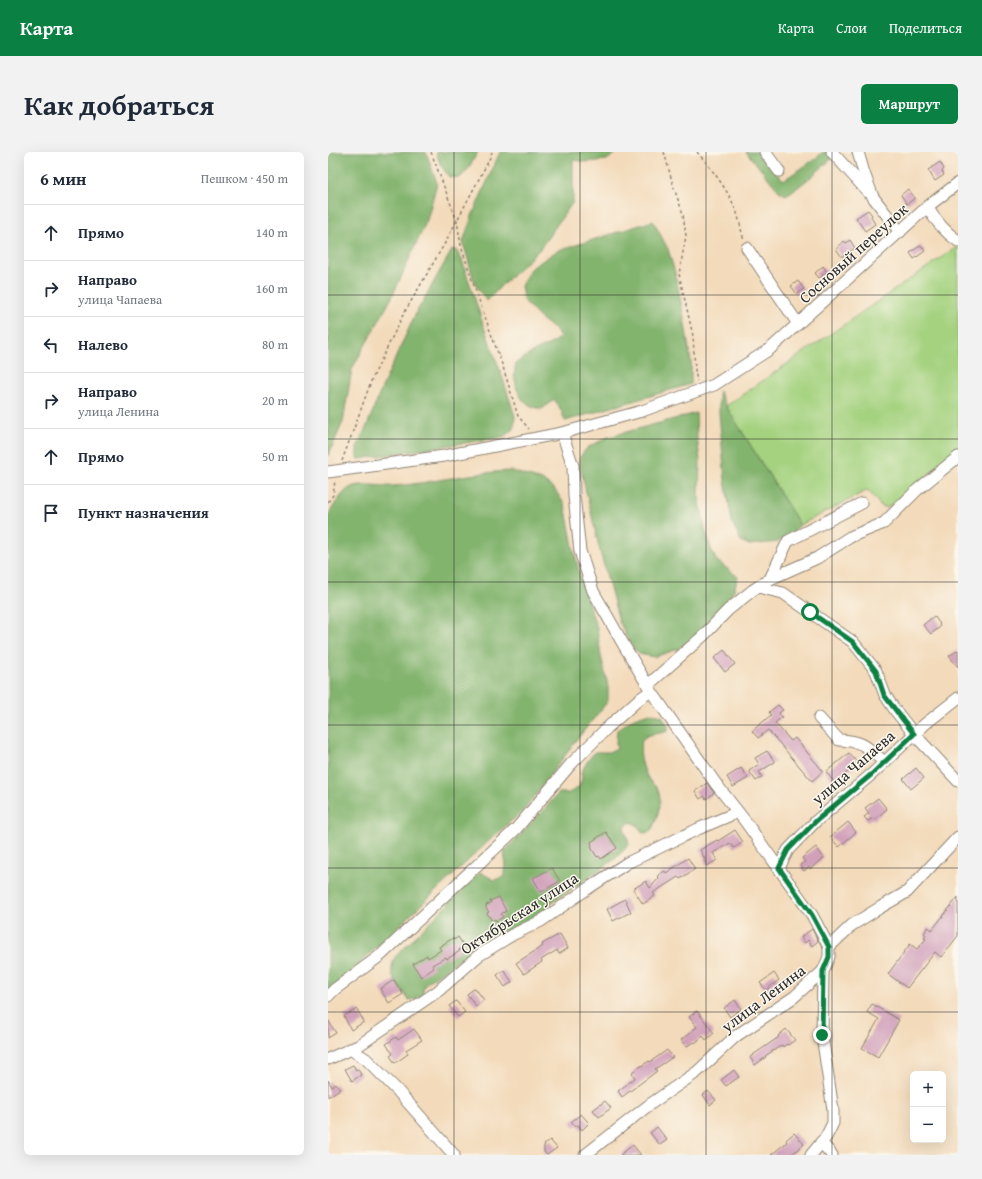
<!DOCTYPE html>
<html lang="ru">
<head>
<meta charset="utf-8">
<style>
	body { margin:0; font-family:"Gentium Book Plus",serif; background:#f2f2f3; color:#1f2937 }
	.controls { position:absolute; right:12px; bottom:12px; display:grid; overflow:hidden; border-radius:6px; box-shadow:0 4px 16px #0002 }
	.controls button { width:36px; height:36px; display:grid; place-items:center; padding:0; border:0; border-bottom:1px solid #e0e1e3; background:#fff; color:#1f2937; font:20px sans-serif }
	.stop { position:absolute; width:12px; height:12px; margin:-9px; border:3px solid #0b8043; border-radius:50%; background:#fff }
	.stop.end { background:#0b8043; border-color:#fff; box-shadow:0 1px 4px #0008 }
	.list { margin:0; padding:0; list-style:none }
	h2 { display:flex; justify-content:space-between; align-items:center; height:52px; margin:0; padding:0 16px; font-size:17px }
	h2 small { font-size:13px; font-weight:400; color:#747a83 }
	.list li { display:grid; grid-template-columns:26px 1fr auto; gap:12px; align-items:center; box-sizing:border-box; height:56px; padding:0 16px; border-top:1px solid #e0e1e3 }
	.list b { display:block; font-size:15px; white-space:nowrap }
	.list p { margin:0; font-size:13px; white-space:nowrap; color:#747a83 }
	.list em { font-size:13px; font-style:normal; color:#747a83 }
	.icon { flex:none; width:22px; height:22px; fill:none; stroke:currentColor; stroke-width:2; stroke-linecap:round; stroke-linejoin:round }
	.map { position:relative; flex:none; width:630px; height:1003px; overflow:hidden; border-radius:6px }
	header { display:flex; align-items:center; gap:24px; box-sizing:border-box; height:56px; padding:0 20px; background:#0b8043; color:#fff }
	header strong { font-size:19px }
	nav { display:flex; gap:22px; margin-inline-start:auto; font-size:14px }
	.intro { display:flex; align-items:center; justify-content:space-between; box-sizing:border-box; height:96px; padding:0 24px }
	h1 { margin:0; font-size:28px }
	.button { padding:10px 18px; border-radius:6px; background:#0b8043; color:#fff; font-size:14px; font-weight:700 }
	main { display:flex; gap:24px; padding:0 24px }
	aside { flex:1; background:#fff; border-radius:6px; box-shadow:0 4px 16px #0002 }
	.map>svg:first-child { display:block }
	.green { fill:#a4d27f; stroke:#687e55 }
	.forest { fill:#83b46e; stroke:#57704c }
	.building { fill:#d1a1bb }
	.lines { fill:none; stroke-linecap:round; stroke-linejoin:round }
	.minor-casing { stroke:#8f8272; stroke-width:13 }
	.path { stroke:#8f8272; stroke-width:1.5; stroke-dasharray:3 3; stroke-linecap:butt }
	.minor { stroke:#fff; stroke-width:11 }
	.route { stroke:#0b8043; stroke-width:5 }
	.grid { fill:none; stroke:#2b2b2b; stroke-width:1; stroke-opacity:0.55 }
	.labels { text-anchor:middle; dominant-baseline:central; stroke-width:3; stroke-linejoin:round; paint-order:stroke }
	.street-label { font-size:16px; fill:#2b2b2b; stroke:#fbf7ec }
</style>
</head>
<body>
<header>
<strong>Карта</strong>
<nav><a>Карта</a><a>Слои</a><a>Поделиться</a></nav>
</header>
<div class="intro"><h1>Как добраться</h1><a class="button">Маршрут</a></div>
<main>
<aside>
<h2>6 мин<small>Пешком · 450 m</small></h2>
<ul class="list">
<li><svg class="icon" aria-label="ahead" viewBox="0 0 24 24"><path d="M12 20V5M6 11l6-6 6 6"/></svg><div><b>Прямо</b></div><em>140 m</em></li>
<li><svg class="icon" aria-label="right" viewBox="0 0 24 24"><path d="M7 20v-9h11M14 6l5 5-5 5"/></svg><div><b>Направо</b><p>улица Чапаева</p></div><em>160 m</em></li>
<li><svg class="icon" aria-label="left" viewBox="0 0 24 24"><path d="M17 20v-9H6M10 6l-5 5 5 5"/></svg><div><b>Налево</b></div><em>80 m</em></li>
<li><svg class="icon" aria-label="right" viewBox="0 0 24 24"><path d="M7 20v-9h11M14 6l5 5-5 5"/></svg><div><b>Направо</b><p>улица Ленина</p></div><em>20 m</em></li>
<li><svg class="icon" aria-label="ahead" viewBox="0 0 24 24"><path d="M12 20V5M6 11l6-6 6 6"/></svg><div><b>Прямо</b></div><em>50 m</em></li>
<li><svg class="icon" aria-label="arrive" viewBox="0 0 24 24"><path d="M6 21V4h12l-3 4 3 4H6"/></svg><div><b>Пункт назначения</b></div></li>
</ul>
</aside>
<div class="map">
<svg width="630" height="1003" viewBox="0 0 630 1003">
	<rect width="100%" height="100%" fill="#fbf7ec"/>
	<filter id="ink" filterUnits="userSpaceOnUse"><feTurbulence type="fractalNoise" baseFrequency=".025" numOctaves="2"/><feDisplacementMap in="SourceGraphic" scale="8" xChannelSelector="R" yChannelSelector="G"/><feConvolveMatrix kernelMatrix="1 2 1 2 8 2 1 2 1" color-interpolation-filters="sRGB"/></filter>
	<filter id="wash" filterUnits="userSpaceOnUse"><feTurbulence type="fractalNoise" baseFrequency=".012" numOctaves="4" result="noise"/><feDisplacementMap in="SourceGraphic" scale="16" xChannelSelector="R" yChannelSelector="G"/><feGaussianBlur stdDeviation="0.9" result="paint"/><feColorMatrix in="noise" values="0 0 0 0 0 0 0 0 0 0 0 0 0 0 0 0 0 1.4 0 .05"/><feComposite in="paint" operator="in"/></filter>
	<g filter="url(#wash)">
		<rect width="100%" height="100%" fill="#f3daba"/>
		<polygon class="green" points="630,94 630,299 559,356 552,353 540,338 472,373 398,254"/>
		<g class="forest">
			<polygon points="0,0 98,0 109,31 99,68 63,147 24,217 15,270 0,304"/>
			<polygon points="108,0 150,0 140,17 132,26 121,25 112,12"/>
			<polygon points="172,0 289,0 279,8 259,10 245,8 245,50 211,98 174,133 159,149 147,132 135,90 144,64"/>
			<path d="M418,0H431L451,24L456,28L487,7L495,0H511C494,15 478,31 458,43L452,40Z"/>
			<polygon points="325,69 340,97 347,121 356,166 363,210 363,232 237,269 233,258 226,247 214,257 205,255 195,249 189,237 186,223 188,211 207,199 224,191 232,185 228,178 211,165 196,149 193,134 202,117 229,99"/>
			<polygon points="124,98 128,98 134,108 156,175 172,218 187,264 186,277 175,285 32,307 29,306 29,295 38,276 56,231 87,163"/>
			<polygon points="391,239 398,254 472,373 462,383 450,390 421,393 413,389 404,370 397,328 391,261"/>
			<polygon points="368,261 369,285 372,308 371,345 377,377 383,397 388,408 410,425 406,438 397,451 385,463 373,481 350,497 326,505 311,502 302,492 291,469 272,399 253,318 252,305 259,296 280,285"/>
			<path d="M183,319L214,328L227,338L237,353L246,399L256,439L269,476L273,504L280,534V549L250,586L197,657L166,684L0,841V363C5,355 16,336 26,334C39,331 53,335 66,334C106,331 143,320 183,319Z"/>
			<path d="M322,561L334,564L340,574V579C333,582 320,581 316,586C308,595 315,620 322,629C324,632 327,633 329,636C336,649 329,669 322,680L315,681L309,673L303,670L296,675L301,693L287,707L249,734L226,748L215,761L200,771L178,779L149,792L139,802L98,831L95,837V842L88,847L81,848C76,841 66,830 64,822C63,816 65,810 67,805L152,720L166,728L176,725L178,713L176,700L231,641H241L251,635L254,626L253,621L260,608L267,600H281L289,596L288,591L289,578L306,566Z"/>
		</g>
		<g id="blocks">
			<g class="building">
				<polygon points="612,10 616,17 614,19 616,23 607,29 600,18"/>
				<polygon points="580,37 587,46 579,52 573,43"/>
				<polygon points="540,58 544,63 543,65 547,72 537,79 528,66"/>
				<polygon points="522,88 527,96 514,105 508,97 511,95 510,94 516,89 518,91"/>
				<polygon points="593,93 597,99 586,107 582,101"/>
				<polygon points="495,114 499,120 491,126 487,121"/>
				<polygon points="470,129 476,137 469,142 463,134"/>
				<polygon points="606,464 612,472 611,473 612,475 603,482 595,473"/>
				<polygon points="396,498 407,512 397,520 386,506"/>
				<polygon points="630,498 630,515 621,504"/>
				<polygon points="450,553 455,558 451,561 454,565 447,571 463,589 467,586 495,619 484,629 440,578 430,586 424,579 443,563 441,560"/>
				<polygon points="439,599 447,610 431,620 434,625 428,629 421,619 431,612 427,606"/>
				<polygon points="521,601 530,611 507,631 498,620"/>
				<polygon points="413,616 420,626 405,635 399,625"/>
				<polygon points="588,616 596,626 583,637 575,627"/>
				<polygon points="379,631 386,641 378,647 376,644 372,647 367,639"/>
				<polygon points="550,646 559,657 546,668 545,666 540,669 536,665 541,661 537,656"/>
				<polygon points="520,670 528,680 511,695 502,685"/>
				<polygon points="407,678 415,690 406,696 402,691 385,701 389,708 379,714 376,708 377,707 372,698 389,688 390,689"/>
				<polygon points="278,680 289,696 273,707 271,704 269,705 263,695 264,694 263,690"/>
				<polygon points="488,695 496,706 482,717 481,715 476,719 472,713 477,710 474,706"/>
				<polygon points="360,706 367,717 352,727 350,725 325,741 327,744 315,752 305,737 318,729 322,736 331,726 330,723 337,719 338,721"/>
				<polygon points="224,716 232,729 213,740 205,726"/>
				<polygon points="171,745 178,759 173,762 175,765 168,769 167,767 164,769 159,761 161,760 158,756 158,753 163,751 162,749"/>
				<polygon points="630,745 630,784 613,805 607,800 579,836 560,822 582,792 589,797 598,787 596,786 598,783 596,781 600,775 604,778"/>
				<polygon points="297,747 303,760 285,769 279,757"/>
				<polygon points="484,777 490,789 484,794 480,788 477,791 473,785"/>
				<polygon points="232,782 240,796 231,802 229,798 213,808 214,810 196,822 188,811 215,794 214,792"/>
				<polygon points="130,785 136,794 131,797 132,799 119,807 118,805 104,813 106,816 93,825 85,812 99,803 100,806 113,798 111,795 125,786 126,788"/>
				<polygon points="176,818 184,830 177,835 169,823"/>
				<polygon points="446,821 451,828 438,838 432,831"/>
				<polygon points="66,828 75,842 61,851 52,837"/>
				<polygon points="147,836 156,848 148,854 139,842"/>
				<polygon points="407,848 413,857 402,865 396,856"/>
				<polygon points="128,849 137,860 130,865 121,854"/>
				<polygon points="544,852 571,868 550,905 534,896 551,867 539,860"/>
				<polygon points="29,857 36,870 23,878 16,864"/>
				<polygon points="369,859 386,881 378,888 375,884 367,891 365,890 358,895 353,888 369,875 361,865"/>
				<polygon points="0,868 8,881 0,886"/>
				<polygon points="86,877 94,888 78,898 80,902 67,911 62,904 65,902 58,892 68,885 70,888"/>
				<polygon points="458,877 467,888 460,893 459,892 455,895 454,893 437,904 438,905 427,913 422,905 451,885 450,884"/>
				<polygon points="339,898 345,905 327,917 329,919 294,945 290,939 307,926 304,920 321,909 322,910"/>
				<polygon points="25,913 28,918 30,917 33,923 24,929 17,917"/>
				<polygon points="406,918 411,925 398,934 393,928"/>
				<polygon points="0,928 4,935 8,932 12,937 0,945"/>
				<polygon points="380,939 388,948 382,953 375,943"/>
				<polygon points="277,949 283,956 271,965 265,958"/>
				<polygon points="253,962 261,971 254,978 250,973 247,975 243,970"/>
				<polygon points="329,975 339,988 332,993 322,981"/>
				<polygon points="466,981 476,992 463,1003 443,1003 459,990 458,988"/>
				<polygon points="222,988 229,996 219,1003 216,1000 216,993"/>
				<polygon points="305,993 313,1003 292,1003"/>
			</g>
		</g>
	</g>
	<g filter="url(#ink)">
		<use href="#blocks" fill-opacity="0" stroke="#8f8272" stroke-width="1"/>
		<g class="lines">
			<defs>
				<g id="minor">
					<polyline points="437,0 451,19"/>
					<polyline points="504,0 540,40"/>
					<polyline points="530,0 536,21 545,45 572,80"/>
					<path d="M599,55C607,68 617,80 630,89"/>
					<polyline points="419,96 470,172"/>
					<polyline points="234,281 245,314 246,344 252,399 265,439 294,490 323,539 388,632 417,669 484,763 501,795"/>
					<polyline points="0,320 116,304 234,281 314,259 386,233 442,197 599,55 630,31"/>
					<polyline points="442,427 489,406 522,385 556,371 589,338 630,305"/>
					<polyline points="430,435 455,441 525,490 548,519 557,543 567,558 586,582 630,629"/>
					<polyline points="320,533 375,484 400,458 425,438 442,427 460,389 534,351"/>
					<path d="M491,566L511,588C536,589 539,595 556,610"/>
					<polyline points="451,716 460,698 488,669 544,622 597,572 630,546"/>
					<polyline points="0,844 7,837 53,803 129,732 188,677 243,612 279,576 310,548 323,539"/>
					<polyline points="22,897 38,907 69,938 126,1003"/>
					<polyline points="0,907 30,894 110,839 150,804 184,783 213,769 262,735 299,711 370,677 410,660"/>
					<polyline points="493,990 504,1003"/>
					<polyline points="257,1003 321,953 369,920 408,884 466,845 495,819 501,805 501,795 524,773 553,755 579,740 630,685"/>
					<polyline points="483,1003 498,985 505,971 505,958 494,883 495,819"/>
				</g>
			</defs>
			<use href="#minor" class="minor-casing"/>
			<g class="path">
				<polyline points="103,0 129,69 133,94 147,137 175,215 190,264 201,277"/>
				<polyline points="336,0 346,36 355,62 358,84 351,122 365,184 367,218 369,229"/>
				<path d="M369,0C384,17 401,39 409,61C412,70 413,79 416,88"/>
				<polyline points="14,309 44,227 75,163 117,91 161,8 164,0"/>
				<polyline points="0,350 5,343 7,329"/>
			</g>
			<use href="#minor" class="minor"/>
		</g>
	</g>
	<g class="lines" filter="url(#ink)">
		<polyline class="route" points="482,460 525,490 548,519 556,543 586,582 544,622 488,669 460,698 451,716 484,763 501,795 501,805 495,819 494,883"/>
	</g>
	<path class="grid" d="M126,0V1003M252,0V1003M378,0V1003M504,0V1003M0,143H630M0,287H630M0,430H630M0,573H630M0,716H630M0,860H630"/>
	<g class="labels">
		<g class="street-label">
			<text transform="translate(525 101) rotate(-42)">Сосновый переулок</text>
			<text transform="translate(525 615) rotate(-41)">улица Чапаева</text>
			<text transform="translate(191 761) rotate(-33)">Октябрьская улица</text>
			<text transform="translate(435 846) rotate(-37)">улица Ленина</text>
		</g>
	</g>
</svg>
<div class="controls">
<button>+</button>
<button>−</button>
</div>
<div class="stop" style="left:482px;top:460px"></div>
<div class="stop end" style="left:494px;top:883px"></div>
</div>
</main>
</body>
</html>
